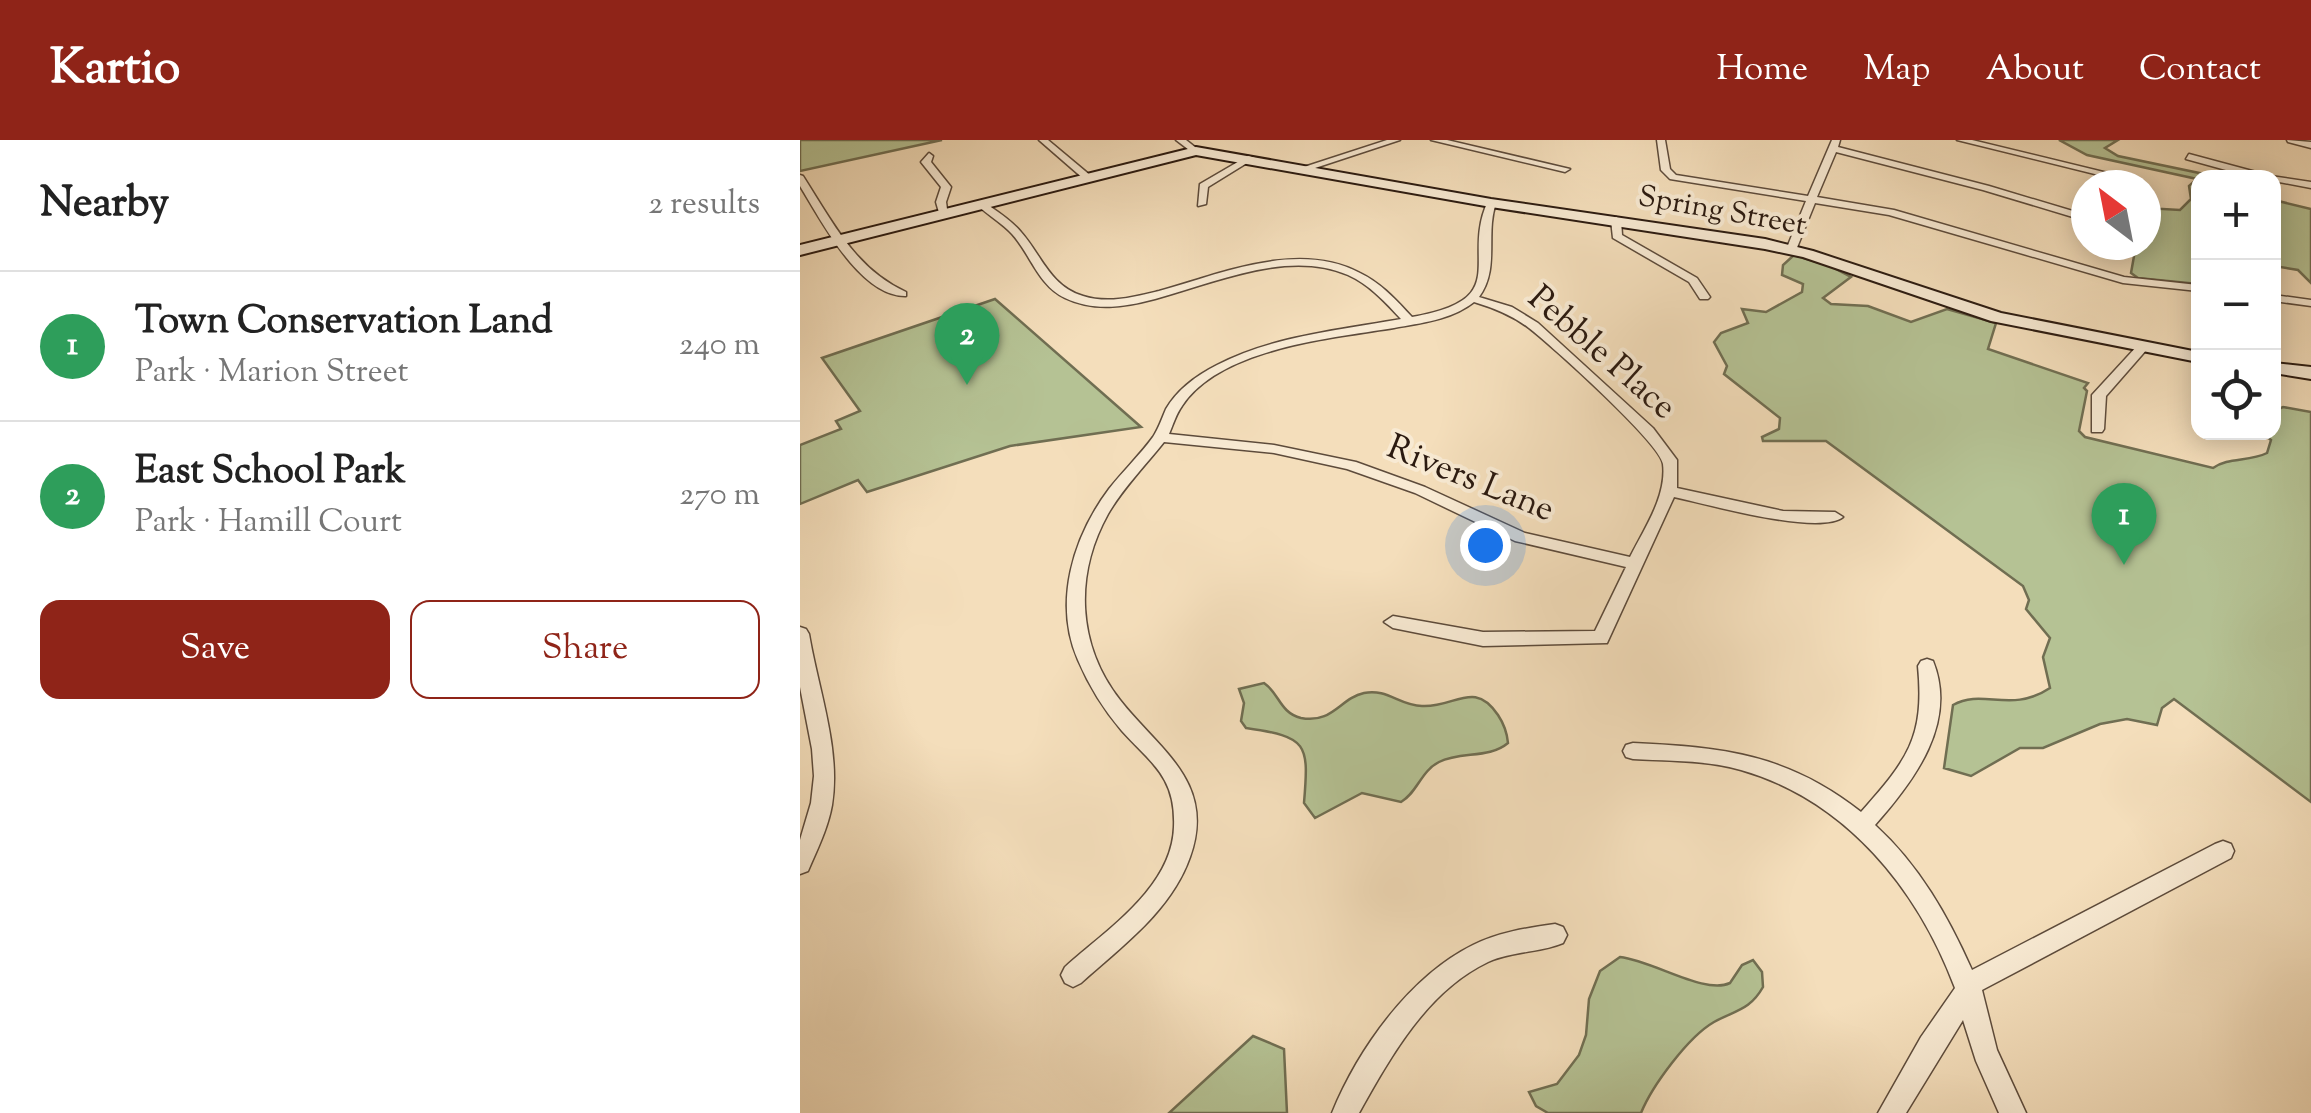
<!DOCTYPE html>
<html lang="en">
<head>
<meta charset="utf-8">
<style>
	body { margin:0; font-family:"Sorts Mill Goudy",serif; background:#f6f6f6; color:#222 }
	.controls { position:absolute; right:30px; top:30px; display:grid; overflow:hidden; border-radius:20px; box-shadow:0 5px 25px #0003 }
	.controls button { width:90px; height:90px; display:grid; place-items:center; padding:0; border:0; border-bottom:2px solid #e0e0e0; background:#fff; color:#222; font:50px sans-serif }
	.compass { position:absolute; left:1271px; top:30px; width:90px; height:90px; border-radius:50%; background:#fff; box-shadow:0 5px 25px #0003; rotate:328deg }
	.you { position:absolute; left:685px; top:405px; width:35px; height:35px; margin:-25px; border:8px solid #fff; border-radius:50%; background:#1a73e8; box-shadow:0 0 0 15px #1a73e833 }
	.badge { display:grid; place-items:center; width:65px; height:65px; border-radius:50%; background:#8f2418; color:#fff; font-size:32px; font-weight:700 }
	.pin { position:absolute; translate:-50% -82px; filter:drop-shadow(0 2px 5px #0008) }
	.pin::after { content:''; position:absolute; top:52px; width:35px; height:30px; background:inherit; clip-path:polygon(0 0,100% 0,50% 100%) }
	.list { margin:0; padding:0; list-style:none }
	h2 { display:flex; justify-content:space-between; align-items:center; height:130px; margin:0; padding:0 40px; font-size:42px }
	h2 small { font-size:32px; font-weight:400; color:#767676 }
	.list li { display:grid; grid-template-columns:65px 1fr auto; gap:30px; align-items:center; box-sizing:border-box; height:150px; padding:0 40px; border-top:2px solid #e0e0e0 }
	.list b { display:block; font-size:38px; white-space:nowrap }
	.list p { margin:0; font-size:32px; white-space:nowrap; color:#767676 }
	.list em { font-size:32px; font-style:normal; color:#767676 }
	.actions { display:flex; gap:20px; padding:30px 40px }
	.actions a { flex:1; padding:22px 0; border:2px solid #8f2418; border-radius:20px; text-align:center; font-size:35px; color:#8f2418 }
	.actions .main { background:#8f2418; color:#fff }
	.icon { flex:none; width:55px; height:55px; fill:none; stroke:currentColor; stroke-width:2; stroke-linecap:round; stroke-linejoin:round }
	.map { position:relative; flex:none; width:1511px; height:973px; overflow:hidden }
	header { display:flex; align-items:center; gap:60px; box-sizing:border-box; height:140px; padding:0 50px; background:#8f2418; color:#fff }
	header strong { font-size:48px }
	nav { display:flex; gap:55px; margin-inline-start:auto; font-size:35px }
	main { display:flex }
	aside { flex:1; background:#fff }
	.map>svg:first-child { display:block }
	.green { fill:#b5c294; stroke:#706e52; stroke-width:2.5 }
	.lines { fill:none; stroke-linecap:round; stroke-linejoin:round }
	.street-casing { stroke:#5d4b3b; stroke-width:3 }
	.secondary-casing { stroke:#2b1a10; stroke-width:4 }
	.street { fill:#f8ead3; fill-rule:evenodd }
	.secondary { fill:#f8ead3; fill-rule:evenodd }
	.labels { text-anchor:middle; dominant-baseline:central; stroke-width:8; stroke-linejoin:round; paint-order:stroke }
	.far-street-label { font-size:30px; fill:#2b1a10; stroke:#f8ead3 }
	.street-label { font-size:35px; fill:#2b1a10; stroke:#f8ead3 }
</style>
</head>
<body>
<header>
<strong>Kartio</strong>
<nav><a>Home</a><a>Map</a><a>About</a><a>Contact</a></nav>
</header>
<main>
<aside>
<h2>Nearby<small>2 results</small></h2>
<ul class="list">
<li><span class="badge" style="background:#2e9e5b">1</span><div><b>Town Conservation Land</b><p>Park · Marion Street</p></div><em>240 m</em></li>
<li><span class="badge" style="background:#2e9e5b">2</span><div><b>East School Park</b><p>Park · Hamill Court</p></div><em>270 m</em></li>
</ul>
<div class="actions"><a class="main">Save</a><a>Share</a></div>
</aside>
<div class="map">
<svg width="1511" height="973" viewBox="0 0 1511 973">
	<rect width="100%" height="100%" fill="#f4debb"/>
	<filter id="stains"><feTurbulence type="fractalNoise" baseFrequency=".002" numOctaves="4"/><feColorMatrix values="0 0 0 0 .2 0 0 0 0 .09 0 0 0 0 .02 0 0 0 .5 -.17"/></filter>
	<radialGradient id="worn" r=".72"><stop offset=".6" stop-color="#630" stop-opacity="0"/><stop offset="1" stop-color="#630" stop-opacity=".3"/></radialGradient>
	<g class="green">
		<polygon points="0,0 142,0 0,31"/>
		<polygon points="1259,0 1318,0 1305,8 1318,16 1404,34 1408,37 1398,38 1398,144 1338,138 1331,133 1336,105 1346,105 1346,68 1380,70 1391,59 1389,46 1397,39 1287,15"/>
		<polygon points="1474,60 1511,69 1511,143 1498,130 1474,126"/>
		<path d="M994,115L1030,126L1051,137L1023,158L1031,164L1068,166L1111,182L1147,169L1196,183L1188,209L1288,243L1284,248L1287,251L1279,291L1285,297L1413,328C1428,317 1449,322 1467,313L1471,300L1462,293L1474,292L1476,270L1483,267L1511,272V662L1374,559L1362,568L1357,585L1327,579L1300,584L1243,608H1220L1171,636L1144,628L1153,565C1183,548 1211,574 1250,548L1243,517L1250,498L1226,469L1229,460L1223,446L1026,301H963L962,297L979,289L980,278L924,234L927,226L914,202L921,193L948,183L942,169L966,172L1002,152L1003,144L982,135L983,125Z"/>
		<polygon points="195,159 341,287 210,306 67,352 58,340 0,364 0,305 41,289 36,281 60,271 22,218"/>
		<path d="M464,543C479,553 480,573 501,578C533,584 540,558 564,553C587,548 600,566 622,566C655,568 674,539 698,575C704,584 707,592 708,603C689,619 661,611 639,622C621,631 617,653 601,662L562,653L515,678L504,663C509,603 508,597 446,588L441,581L444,563L439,549Z"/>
		<path d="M820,817C854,821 905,855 930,843L942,825L953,820L962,832L963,847C950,870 936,870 914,882C888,897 852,946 841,973H748L736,966L729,952L757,944L779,915L786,895L789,859L800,831Z"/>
		<polygon points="453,896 484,909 487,973 369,973"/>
	</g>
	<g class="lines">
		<defs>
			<g id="street">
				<polygon points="239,0 248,0 291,36 291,40 285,40"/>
				<polygon points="376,0 386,0 400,11 393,13"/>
				<polygon points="587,0 600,0 509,30 501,28"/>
				<polygon points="631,0 647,0 770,29 765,32"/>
				<polygon points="857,0 865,0 870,29 876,35 1008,56 1032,0 1040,0 1038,7 1189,46 1286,75 1286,81 1183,50 1036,12 1017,57 1094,70 1324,137 1398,145 1398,151 1323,143 1089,75 1015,63 996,110 987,112 986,110 1006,61 870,39 861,30"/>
				<polygon points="1157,0 1172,0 1320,36 1315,39"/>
				<polygon points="1487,0 1511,2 1511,8 1488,2"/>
				<polygon points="129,13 133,16 131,22 151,47 146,62 148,76 140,76 136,62 141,47 121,22"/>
				<polygon points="1389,14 1471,36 1511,42 1511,48 1474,41 1474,38 1455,38 1386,19"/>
				<polygon points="448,16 455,18 408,47 406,64 398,66 400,44"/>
				<path d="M0,35L3,36C32,81 55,129 106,152V156C60,157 21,80 0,46Z"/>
				<path d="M688,61L696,63C685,94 700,129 679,157L712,167L738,183L853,288L877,320V348L983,371L1035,372L1043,377C1019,396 906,364 874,357L807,503L683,506L593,488L584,482L593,476L683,492L795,491L826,427L715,401L615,353L547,329L474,313L364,302C345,326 323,348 308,374C274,435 277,505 320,560C358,609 417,642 390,717C371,771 322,806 281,843L273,847L265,843L261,835L265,827C306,790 372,748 374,687C376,637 352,624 322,591C304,570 289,546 278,520C253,463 273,397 309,349C323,331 340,315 353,297C359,288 362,278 366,269C377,250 397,235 417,225C473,196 540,190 601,179C585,162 570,145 548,135C488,109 414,143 355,159C325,167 294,172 265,158C238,145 231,115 212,94C202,83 188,75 177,65L185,63C198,72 211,80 221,92C242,116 250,146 283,156C308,164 334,157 359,151C420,134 498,100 560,133C581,143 596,160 612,177C715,159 660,121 688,61ZM674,162C694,168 712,175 729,188C751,205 860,303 863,324C867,356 844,389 830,417L725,393L625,347L556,322L474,305L369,294C373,285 376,274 382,266C420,208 532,198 594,188C621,183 651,180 674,162Z"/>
				<polygon points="816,77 821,80 822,95 897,138 910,157 908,159 900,159 889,142 813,98 811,80"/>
				<polygon points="1474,155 1511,160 1511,166 1474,161"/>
				<polygon points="1338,205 1348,208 1306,256 1304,289 1302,292 1292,292 1292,255"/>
				<path d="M0,487L6,489L9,494C18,549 41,609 32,665C28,688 17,710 8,731L0,734V700L11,663L14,636L12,609L0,547Z"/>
				<path d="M1127,519L1133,521C1158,583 1114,641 1075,685C1119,725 1148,776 1172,830L1415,704L1423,701L1431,704L1434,711L1431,718L1182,850L1197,910L1226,973H1199L1176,921L1163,880L1106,973H1078L1121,897L1155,848C1118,749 1046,660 941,630C906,620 869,621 833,619L826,617L823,611L826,605L833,603C922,607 988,614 1061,672C1107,620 1125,598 1118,526L1121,521Z"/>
				<path d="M755,784L763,787L767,795L763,803C739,813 712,811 688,822C627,851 591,916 559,973H532C558,909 610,836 673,805C699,792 727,788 755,784Z"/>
			</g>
			<g id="secondary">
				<polygon points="396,7 691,59 965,99 1013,111 1201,173 1398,212 1398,222 1191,181 1003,117 965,109 691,67 396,15 0,115 0,105"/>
				<polygon points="1474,223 1511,227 1511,239 1474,233"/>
			</g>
		</defs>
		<use href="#street" class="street-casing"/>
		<use href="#secondary" class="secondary-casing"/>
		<use href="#street" class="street"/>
		<use href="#secondary" class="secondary"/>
	</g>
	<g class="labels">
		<g class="far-street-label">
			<text transform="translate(922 72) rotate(10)">Spring Street</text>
		</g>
		<g class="street-label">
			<text transform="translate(801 214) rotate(41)">Pebble Place</text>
			<text transform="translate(670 340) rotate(22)">Rivers Lane</text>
		</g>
	</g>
	<rect width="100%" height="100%" filter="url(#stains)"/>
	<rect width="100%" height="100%" fill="url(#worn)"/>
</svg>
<div class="controls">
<button>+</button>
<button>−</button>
<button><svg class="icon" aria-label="locate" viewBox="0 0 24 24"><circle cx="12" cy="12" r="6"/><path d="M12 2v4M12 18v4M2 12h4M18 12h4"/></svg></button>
</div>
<svg class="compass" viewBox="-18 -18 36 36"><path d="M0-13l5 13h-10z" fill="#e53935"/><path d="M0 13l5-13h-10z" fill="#767676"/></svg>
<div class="you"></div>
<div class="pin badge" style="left:1324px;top:425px;background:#2e9e5b">1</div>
<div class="pin badge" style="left:167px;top:245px;background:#2e9e5b">2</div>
</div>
</main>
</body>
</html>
